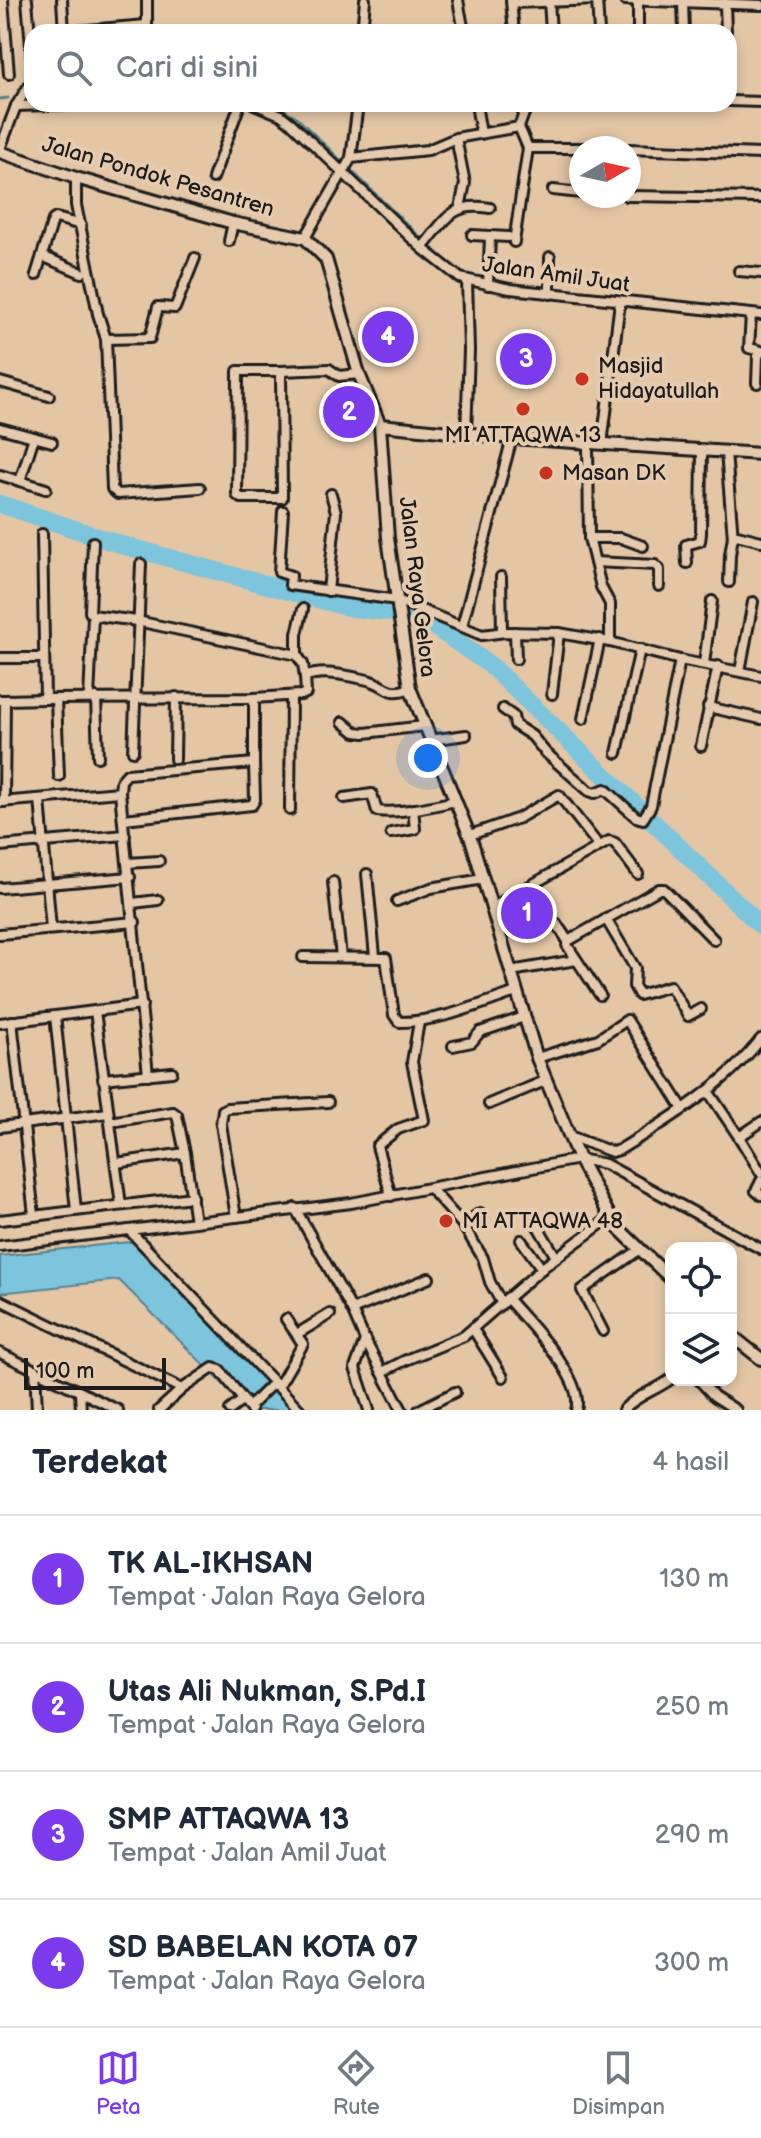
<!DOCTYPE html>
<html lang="id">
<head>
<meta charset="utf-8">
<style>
	body { margin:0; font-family:"Balsamiq Sans",sans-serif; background:#f6f6f7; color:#1f2937 }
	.controls { position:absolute; right:24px; bottom:24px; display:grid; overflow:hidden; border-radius:16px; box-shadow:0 4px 12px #0003 }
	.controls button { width:72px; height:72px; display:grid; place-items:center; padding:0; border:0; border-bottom:2px solid #e0e1e3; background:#fff; color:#1f2937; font:40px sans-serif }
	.compass { position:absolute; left:569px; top:136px; width:72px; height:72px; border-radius:50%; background:#fff; box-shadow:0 4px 12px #0003; rotate:81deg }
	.scale { position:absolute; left:24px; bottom:20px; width:142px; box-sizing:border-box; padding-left:8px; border:4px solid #1c1c1c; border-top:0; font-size:22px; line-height:28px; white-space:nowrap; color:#1c1c1c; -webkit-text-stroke:6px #e6caad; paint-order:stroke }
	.you { position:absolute; left:428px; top:758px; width:28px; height:28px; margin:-20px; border:6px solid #fff; border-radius:50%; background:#1a73e8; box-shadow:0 0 0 12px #1a73e833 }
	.badge { display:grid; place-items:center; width:52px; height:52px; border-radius:50%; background:#7c3aed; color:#fff; font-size:26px; font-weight:700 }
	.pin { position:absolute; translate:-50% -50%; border:4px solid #fff; box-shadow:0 2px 8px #0006 }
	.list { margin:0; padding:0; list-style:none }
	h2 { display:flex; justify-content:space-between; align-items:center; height:104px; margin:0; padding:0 32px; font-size:34px }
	h2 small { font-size:26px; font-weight:400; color:#747a83 }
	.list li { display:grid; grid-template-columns:52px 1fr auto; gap:24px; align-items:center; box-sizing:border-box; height:128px; padding:0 32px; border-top:2px solid #e0e1e3 }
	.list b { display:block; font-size:30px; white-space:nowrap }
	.list p { margin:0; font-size:26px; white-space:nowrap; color:#747a83 }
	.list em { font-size:26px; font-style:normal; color:#747a83 }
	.icon { flex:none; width:44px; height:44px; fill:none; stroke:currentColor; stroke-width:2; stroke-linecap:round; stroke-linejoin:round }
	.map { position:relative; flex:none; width:761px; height:1410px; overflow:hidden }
	.search { position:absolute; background:#fff; box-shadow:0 4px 12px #0003; left:24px; right:24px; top:24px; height:88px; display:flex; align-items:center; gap:20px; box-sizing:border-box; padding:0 28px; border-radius:24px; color:#747a83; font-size:30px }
	.sheet { height:616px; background:#fff }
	nav { display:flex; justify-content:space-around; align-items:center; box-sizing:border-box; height:112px; border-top:2px solid #e0e1e3; background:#fff; font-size:22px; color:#747a83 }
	nav a { display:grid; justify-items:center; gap:4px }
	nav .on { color:#7c3aed }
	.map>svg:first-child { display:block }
	.water { fill:#7cc5dc; stroke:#56818f; stroke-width:2 }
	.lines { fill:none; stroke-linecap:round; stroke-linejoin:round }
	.stream { stroke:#56818f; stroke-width:3 }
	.river { stroke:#7cc5dc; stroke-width:18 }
	.minor-casing { stroke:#1c1c1c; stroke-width:14 }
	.tertiary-casing { stroke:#1c1c1c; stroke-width:16 }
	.minor { stroke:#e6caad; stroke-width:8 }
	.tertiary { stroke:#e6caad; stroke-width:10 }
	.poi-dot { fill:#c8321e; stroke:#e6caad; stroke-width:3 }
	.labels { text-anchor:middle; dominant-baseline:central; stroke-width:8; stroke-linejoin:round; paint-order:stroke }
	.street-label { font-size:22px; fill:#1c1c1c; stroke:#e6caad }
	.poi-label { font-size:22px; fill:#1c1c1c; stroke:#e6caad; text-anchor:start }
</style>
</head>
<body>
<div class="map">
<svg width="761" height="1410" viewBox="0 0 761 1410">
	<rect width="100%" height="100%" fill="#e4c6a5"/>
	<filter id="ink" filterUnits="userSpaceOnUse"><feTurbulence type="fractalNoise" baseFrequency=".0125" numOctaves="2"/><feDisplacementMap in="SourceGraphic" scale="16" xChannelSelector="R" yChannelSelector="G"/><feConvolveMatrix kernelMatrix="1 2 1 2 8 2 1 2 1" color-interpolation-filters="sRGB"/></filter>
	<g filter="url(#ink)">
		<polygon class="water" points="147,1240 302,1410 249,1410 119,1280 0,1293 0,1256"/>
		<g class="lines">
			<g class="stream">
				<polyline points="0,99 8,98"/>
				<polyline points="272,104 277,105"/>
				<polyline points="282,109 295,116 422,239"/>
				<polyline points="434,249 448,264"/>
				<polyline points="457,271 472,277"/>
				<polyline points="507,284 541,287"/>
			</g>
			<polyline class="river" points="0,504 122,545 347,607 404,614 426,621 490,665 761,926"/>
			<defs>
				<g id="minor">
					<polyline points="3,0 9,74"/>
					<polyline points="27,0 32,58"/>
					<polyline points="62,0 64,32"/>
					<polyline points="458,0 464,32"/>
					<polyline points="597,0 599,32"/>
					<polyline points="625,0 761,5"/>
					<polyline points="511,1 514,32"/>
					<polyline points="549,1 551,32"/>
					<polyline points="638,1 638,32"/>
					<polyline points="683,2 684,32"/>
					<polyline points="512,3 600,0"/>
					<polyline points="725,3 726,32"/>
					<polyline points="64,32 146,25"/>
					<polyline points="147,32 147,0"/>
					<polyline points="362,32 365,0"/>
					<polyline points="729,101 761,102"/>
					<polyline points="254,104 281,115 291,123 422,248 460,278 510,289 761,315"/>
					<polyline points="476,104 481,134"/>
					<polyline points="532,104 526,108 519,127 528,148 606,148"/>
					<polyline points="16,106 84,104"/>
					<polyline points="456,138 465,183 460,208"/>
					<polyline points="0,149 16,106 32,81"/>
					<polyline points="629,149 761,154"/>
					<polyline points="351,158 358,104"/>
					<polyline points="76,178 76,205 98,314 106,339 112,489 118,494 200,488"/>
					<polyline points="213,178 240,104"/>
					<polyline points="553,190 581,193"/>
					<polyline points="627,196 761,198"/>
					<polyline points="472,235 508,237"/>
					<polyline points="305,238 351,158 428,150 456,138 519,127"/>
					<polyline points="229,241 233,223"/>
					<polyline points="514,242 528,148"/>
					<path d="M422,248C445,221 451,201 490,208"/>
					<polyline points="42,256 82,273"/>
					<polyline points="739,271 761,273"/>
					<polyline points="36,275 53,220 56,218 81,225"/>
					<polyline points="488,285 490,237"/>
					<polyline points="550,294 550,257"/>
					<polyline points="751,315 749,348 761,351"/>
					<polyline points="106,339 150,338 158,307 175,308 195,258"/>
					<polygon points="238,371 281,371 282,498 241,498 237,495"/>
					<polyline points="281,371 329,369 339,376 359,374"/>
					<polyline points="0,382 49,396"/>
					<polyline points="757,383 758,356 761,352"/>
					<polyline points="0,428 52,442"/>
					<polyline points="466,434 469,350 467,280"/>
					<polyline points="588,443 589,538 601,587 610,604 610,642"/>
					<polyline points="602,444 620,302"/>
					<polyline points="726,452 733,538"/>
					<polyline points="0,475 46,489"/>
					<polyline points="20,481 34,437"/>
					<polyline points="283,511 279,572 291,576 290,585 397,600 482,635 505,632 559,633 610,642 680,660 761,676"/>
					<path d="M42,534L45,699L254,698L301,695L306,693L305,677C323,669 349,676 368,680C387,685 388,697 410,688"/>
					<polyline points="589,538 621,538 643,546"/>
					<polyline points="93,542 90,612 92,615 137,621 297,655 303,664 305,677"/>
					<polyline points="595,562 655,565 659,569 659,586"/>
					<polyline points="687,563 686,545 700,541 701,534 702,450"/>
					<polyline points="501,577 502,632"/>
					<polyline points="729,582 730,555 733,536 737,535 761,541"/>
					<polyline points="328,591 336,512 331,494"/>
					<polyline points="462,626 512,438"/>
					<polyline points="515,632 516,659"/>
					<polyline points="297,655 297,634 303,609"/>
					<polyline points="0,658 44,658"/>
					<polyline points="704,664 712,601"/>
					<polyline points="740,671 753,602"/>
					<polyline points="552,694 559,633"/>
					<polyline points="89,698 93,616"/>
					<polyline points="96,698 98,757"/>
					<polyline points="254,698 254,763"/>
					<polyline points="56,699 59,776"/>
					<polyline points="0,700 5,700 4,802"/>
					<polyline points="5,700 45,699"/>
					<polyline points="708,707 761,719"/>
					<polyline points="503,709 513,716 515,725 532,736 545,752 589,791 595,793 605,789 636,817 643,819 651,806 680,660"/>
					<polyline points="583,719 600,639"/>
					<polyline points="343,722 355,732 365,733 424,726"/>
					<polyline points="430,740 466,735"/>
					<polyline points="701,746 718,666"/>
					<polyline points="133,751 141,564"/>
					<polyline points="617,753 640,649"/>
					<polyline points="175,759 176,697"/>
					<path d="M344,798L372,794L377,811C402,814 430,806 456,801"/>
					<polyline points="40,799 51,929"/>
					<polyline points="0,802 120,792"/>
					<polyline points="290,810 291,696"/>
					<polyline points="124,819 252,805 255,800 254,763 127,774 121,781 120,792 148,1075"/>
					<polyline points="391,833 415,829 413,809"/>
					<polyline points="470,835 519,818 559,795 599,846"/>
					<polyline points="0,846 125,835"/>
					<polyline points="128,863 159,861"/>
					<polyline points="367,874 375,956"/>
					<polyline points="333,882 341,957"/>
					<polyline points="529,887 545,908"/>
					<polyline points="0,888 130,877"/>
					<polyline points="397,901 431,888 483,879"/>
					<polyline points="133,903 158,900"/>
					<polyline points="491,908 609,841 615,843 638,874"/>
					<polyline points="606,919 635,968 634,986 639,995 670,986 688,1016 701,1009"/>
					<polyline points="556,923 568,941"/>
					<polyline points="0,934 135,922"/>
					<path d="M303,957L386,958L394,1015L399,1022C439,1022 478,1005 516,992"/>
					<polyline points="511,971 576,960"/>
					<polyline points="600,995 567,945 568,941 659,889 664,889 714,940"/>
					<polyline points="95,1011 121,1205"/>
					<polyline points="55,1016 76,1210"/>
					<polyline points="12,1021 34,1215"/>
					<polyline points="0,1023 142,1005"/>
					<polyline points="453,1046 472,1042 480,1032 524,1017"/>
					<polyline points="537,1058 598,1039 627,1020 683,1109"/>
					<polyline points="103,1079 172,1072"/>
					<polyline points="708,1091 739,1137 761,1122"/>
					<polyline points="489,1104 545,1081"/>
					<polyline points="110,1122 173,1112 177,1115 185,1153"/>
					<polyline points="0,1127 108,1113"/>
					<path d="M572,1137L612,1152L619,1150C670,1119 724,1086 761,1039"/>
					<polyline points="739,1137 761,1173"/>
					<polyline points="116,1163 185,1153 195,1222"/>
					<polyline points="761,1181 756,1191 761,1195"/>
					<polyline points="430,1188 463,1225 480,1213"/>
					<polyline points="391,1196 377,1146 398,1129 424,1120 412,1062 419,1022"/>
					<polyline points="295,1208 352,1310 365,1340 355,1368 369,1410"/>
					<polyline points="236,1217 221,1124 223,1110 227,1108 328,1102"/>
					<polyline points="0,1220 192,1197"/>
					<polyline points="463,1225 483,1258 490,1282 502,1304"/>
					<polyline points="537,1225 556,1257"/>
					<polyline points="521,1240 542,1269"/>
					<polyline points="0,1246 129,1230"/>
					<path d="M507,1298C526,1321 586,1379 576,1410"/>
					<polyline points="0,1300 182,1389"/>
					<polyline points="352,1310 429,1278"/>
					<polyline points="473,1329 503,1377"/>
					<polyline points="603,1331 582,1290 639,1250"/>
					<polyline points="297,1334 330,1314"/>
					<polyline points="365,1340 402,1410"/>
					<polyline points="0,1353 118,1410"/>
					<polyline points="35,1369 37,1410"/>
					<polyline points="382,1372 408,1359 464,1336 545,1266 609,1218"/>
					<polyline points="699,1380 714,1396 736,1410"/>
					<polyline points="80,1392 81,1410"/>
					<polyline points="249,1407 269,1387 281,1382 303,1344 286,1319"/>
					<polyline points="159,1410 182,1389 213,1368 220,1370 251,1410"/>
					<polyline points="230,1410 243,1400"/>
					<polyline points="300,1410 129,1230 351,1203 579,1159 605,1164 761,1249"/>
					<polyline points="419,1410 455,1392"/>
					<path d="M623,1410C637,1395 655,1391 671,1379"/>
				</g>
				<g id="tertiary">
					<polyline points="0,152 76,178 233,223 305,238 326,259 359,374 380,425 388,538 410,688 472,842 537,1058 579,1159 614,1224 671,1279"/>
					<polyline points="380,425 512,438 761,454"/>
					<polyline points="731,1335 761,1359"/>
				</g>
			</defs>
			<use href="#minor" class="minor-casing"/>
			<use href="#tertiary" class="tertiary-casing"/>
			<use href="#minor" class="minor"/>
			<use href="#tertiary" class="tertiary"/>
		</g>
	</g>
	<g class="poi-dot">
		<circle cx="582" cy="379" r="8"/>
		<circle cx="523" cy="409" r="8"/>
		<circle cx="546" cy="473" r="8"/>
		<circle cx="446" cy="1221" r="8"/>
	</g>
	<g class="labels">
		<g class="street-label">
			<text transform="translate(158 177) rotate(16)">Jalan Pondok Pesantren</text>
			<text transform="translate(556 275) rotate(8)">Jalan Amil Juat</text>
			<text transform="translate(417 587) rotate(83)">Jalan Raya Gelora</text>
		</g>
		<g class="poi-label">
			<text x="598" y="366">Masjid<tspan x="598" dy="25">Hidayatullah</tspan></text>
			<text x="523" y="435" text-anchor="middle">MI ATTAQWA 13</text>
			<text x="562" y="473">Masan DK</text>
			<text x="462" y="1221">MI ATTAQWA 48</text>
		</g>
	</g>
</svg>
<div class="controls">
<button><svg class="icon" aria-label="locate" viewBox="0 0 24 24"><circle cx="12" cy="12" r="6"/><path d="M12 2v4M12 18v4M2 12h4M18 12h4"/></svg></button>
<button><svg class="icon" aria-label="layers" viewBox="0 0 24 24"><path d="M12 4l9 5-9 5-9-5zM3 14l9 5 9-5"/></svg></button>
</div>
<svg class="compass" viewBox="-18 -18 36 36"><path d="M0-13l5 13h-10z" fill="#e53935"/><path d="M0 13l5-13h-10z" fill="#747a83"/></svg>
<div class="scale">100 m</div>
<div class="you"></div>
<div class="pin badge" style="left:527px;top:913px">1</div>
<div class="pin badge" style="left:349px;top:412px">2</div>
<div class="pin badge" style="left:526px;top:359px">3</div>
<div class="pin badge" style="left:388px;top:337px">4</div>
<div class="search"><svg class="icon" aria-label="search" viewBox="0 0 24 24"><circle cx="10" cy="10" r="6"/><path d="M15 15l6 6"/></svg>Cari di sini</div>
</div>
<section class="sheet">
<h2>Terdekat<small>4 hasil</small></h2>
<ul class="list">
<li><span class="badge">1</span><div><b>TK AL-IKHSAN</b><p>Tempat · Jalan Raya Gelora</p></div><em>130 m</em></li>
<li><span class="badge">2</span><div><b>Utas Ali Nukman, S.Pd.I</b><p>Tempat · Jalan Raya Gelora</p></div><em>250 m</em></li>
<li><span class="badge">3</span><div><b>SMP ATTAQWA 13</b><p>Tempat · Jalan Amil Juat</p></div><em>290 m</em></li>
<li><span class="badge">4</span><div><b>SD BABELAN KOTA 07</b><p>Tempat · Jalan Raya Gelora</p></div><em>300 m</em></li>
</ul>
</section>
<nav>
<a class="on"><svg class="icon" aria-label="map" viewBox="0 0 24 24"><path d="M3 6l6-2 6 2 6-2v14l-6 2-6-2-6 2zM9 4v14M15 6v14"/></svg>Peta</a>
<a><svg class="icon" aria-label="directions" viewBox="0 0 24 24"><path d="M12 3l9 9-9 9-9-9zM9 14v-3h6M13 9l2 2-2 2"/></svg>Rute</a>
<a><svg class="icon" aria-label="saved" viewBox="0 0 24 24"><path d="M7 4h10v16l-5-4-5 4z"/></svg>Disimpan</a>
</nav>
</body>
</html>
